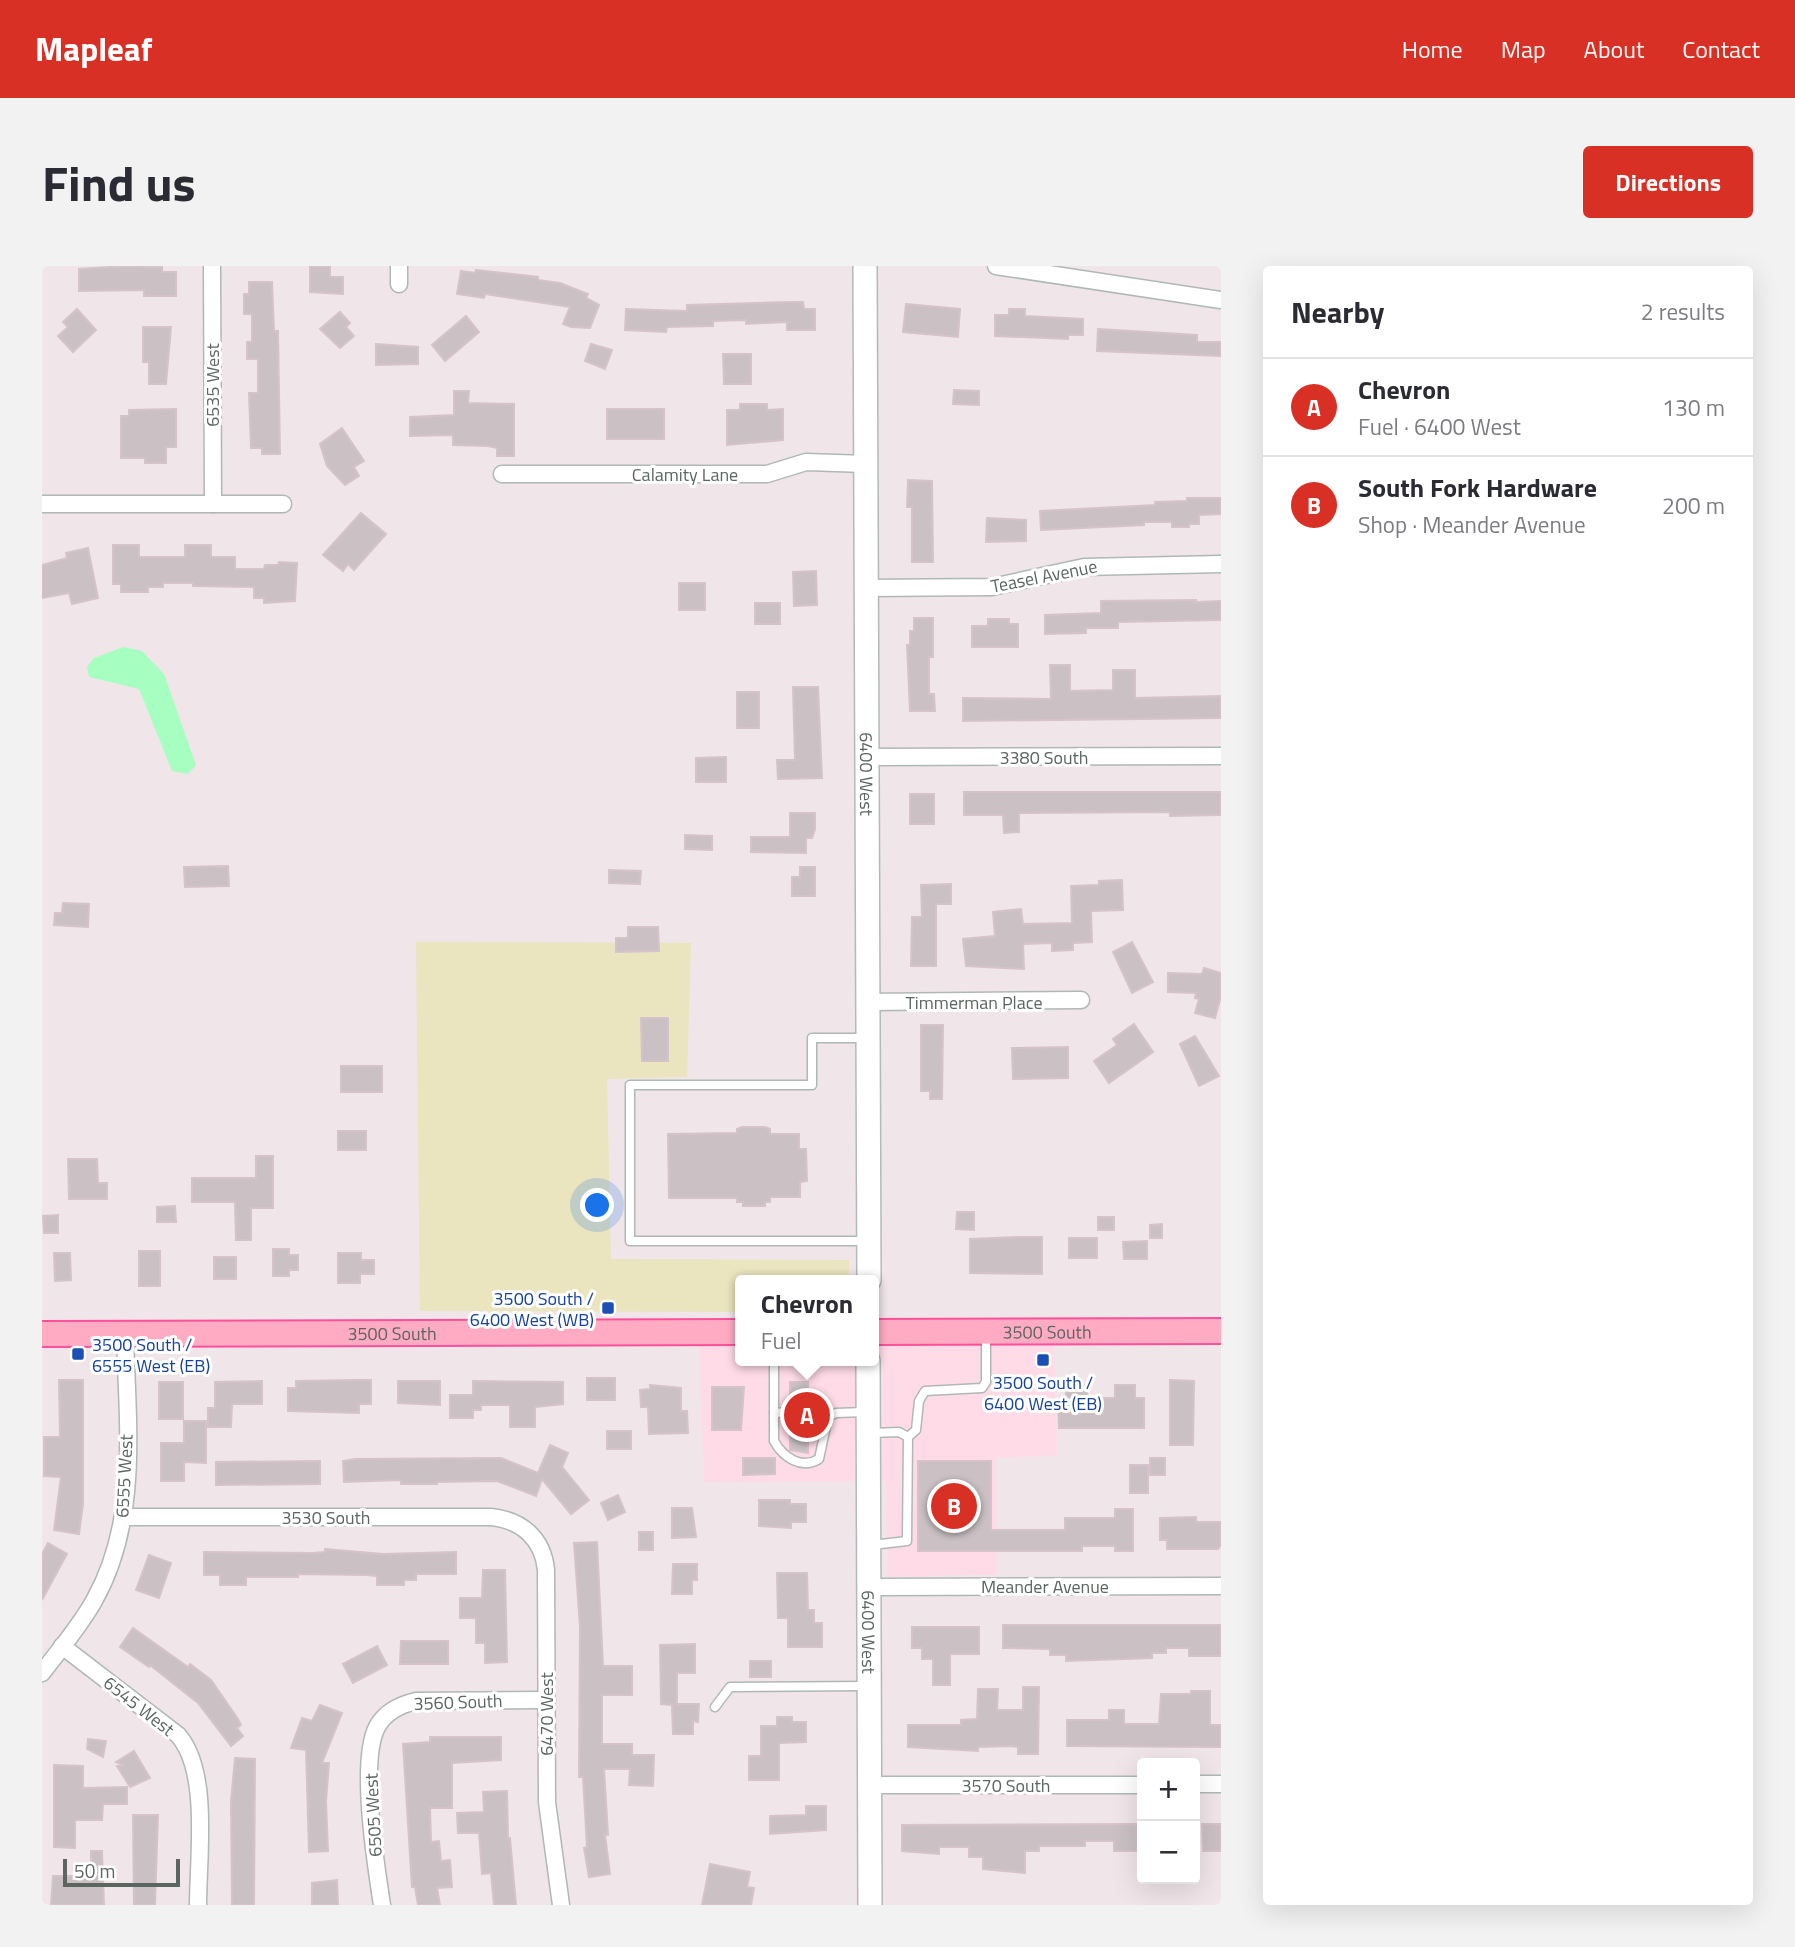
<!DOCTYPE html>
<html lang="en">
<head>
<meta charset="utf-8">
<style>
	body { margin:0; font-family:"Titillium Web",sans-serif; background:#f2f2f3; color:#2b2b33 }
	.controls { position:absolute; right:21px; bottom:21px; display:grid; overflow:hidden; border-radius:7px; box-shadow:0 7px 28px #0002 }
	.controls button { width:63px; height:63px; display:grid; place-items:center; padding:0; border:0; border-bottom:2px solid #e1e1e2; background:#fff; color:#2b2b33; font:35px sans-serif }
	.scale { position:absolute; left:21px; bottom:18px; width:117px; box-sizing:border-box; padding-left:7px; border:4px solid #5c6660; border-top:0; font-size:19px; line-height:24px; white-space:nowrap; color:#5c6660; -webkit-text-stroke:5px #fff; paint-order:stroke }
	.you { position:absolute; left:556px; top:940px; width:24px; height:24px; margin:-18px; border:5px solid #fff; border-radius:50%; background:#1a73e8; box-shadow:0 0 0 10px #1a73e833 }
	.badge { display:grid; place-items:center; width:46px; height:46px; border-radius:50%; background:#d93025; color:#fff; font-size:23px; font-weight:700 }
	.pin { position:absolute; translate:-50% -50%; border:4px solid #fff; box-shadow:0 2px 7px #0006 }
	.popup { position:absolute; left:693px; top:1009px; width:144px; height:91px; box-sizing:border-box; display:grid; place-content:center; border-radius:7px; background:#fff; filter:drop-shadow(0 2px 5px #0005); font-size:23px; white-space:nowrap; color:#7c7c81 }
	.popup b { font-size:26px; color:#2b2b33 }
	.popup::after { content:''; position:absolute; left:50%; top:100%; margin-left:-14px; border:14px solid transparent; border-top-color:#fff }
	.list { margin:0; padding:0; list-style:none }
	h2 { display:flex; justify-content:space-between; align-items:center; height:91px; margin:0; padding:0 28px; font-size:30px }
	h2 small { font-size:23px; font-weight:400; color:#7c7c81 }
	.list li { display:grid; grid-template-columns:46px 1fr auto; gap:21px; align-items:center; box-sizing:border-box; height:98px; padding:0 28px; border-top:2px solid #e1e1e2 }
	.list b { display:block; font-size:26px; white-space:nowrap }
	.list p { margin:0; font-size:23px; white-space:nowrap; color:#7c7c81 }
	.list em { font-size:23px; font-style:normal; color:#7c7c81 }
	.map { position:relative; flex:none; width:1179px; height:1639px; overflow:hidden; border-radius:7px }
	header { display:flex; align-items:center; gap:42px; box-sizing:border-box; height:98px; padding:0 35px; background:#d93025; color:#fff }
	header strong { font-size:33px }
	nav { display:flex; gap:38px; margin-inline-start:auto; font-size:24px }
	.intro { display:flex; align-items:center; justify-content:space-between; box-sizing:border-box; height:168px; padding:0 42px }
	h1 { margin:0; font-size:49px }
	.button { padding:18px 32px; border-radius:7px; background:#d93025; color:#fff; font-size:24px; font-weight:700 }
	main { display:flex; gap:42px; padding:0 42px }
	aside { flex:1; background:#fff; border-radius:7px; box-shadow:0 7px 28px #0002 }
	.map>svg:first-child { display:block }
	.commercial { fill:#ffdbe8 }
	.green { fill:#eae4bf }
	.water { fill:#a6ffc0 }
	.building { fill:#cbc1c5; stroke:#d6c2cb; stroke-width:2 }
	.lines { fill:none; stroke-linecap:round; stroke-linejoin:round }
	.lane-casing { stroke:#b0b8b4; stroke-width:11 }
	.street-casing { stroke:#b0b8b4; stroke-width:19 }
	.secondary-casing { stroke:#b1bbb6; stroke-width:26 }
	.primary-casing { stroke:#fd5099; stroke-width:28 }
	.lane { stroke:#fff; stroke-width:8 }
	.street { stroke:#fff; stroke-width:16 }
	.secondary { stroke:#fff; stroke-width:23 }
	.primary { stroke:#ffabc4; stroke-width:24 }
	.transit-dot { fill:#1a4fb4; stroke:#fff; stroke-width:2.5 }
	.labels { text-anchor:middle; dominant-baseline:central; stroke-width:6; stroke-linejoin:round; paint-order:stroke }
	.street-label { font-size:18px; fill:#5c6660; stroke:#fff }
	.transit-label { font-size:18px; fill:#164399; stroke:#fff; text-anchor:end }
</style>
</head>
<body>
<header>
<strong>Mapleaf</strong>
<nav><a>Home</a><a>Map</a><a>About</a><a>Contact</a></nav>
</header>
<div class="intro"><h1>Find us</h1><a class="button">Directions</a></div>
<main>
<div class="map">
<svg width="1179" height="1639" viewBox="0 0 1179 1639">
	<rect width="100%" height="100%" fill="#f0e5e9"/>
	<polygon class="commercial" points="1012,1075 1015,1189 954,1192 955,1308 846,1311 844,1215 662,1216 657,1076 698,1076 698,1095 832,1095 832,1076"/>
	<polygon class="green" points="374,676 649,677 645,811 565,813 569,993 807,994 807,1014 698,1014 698,1046 378,1045"/>
	<polygon class="water" points="81,381 100,385 122,408 154,499 146,508 130,505 97,423 47,411 45,401 52,392"/>
	<g class="building">
		<polygon points="83,0 120,1 120,6 134,6 134,30 102,30 102,24 37,25 37,3"/>
		<polygon points="268,0 288,0 288,11 301,11 301,28 268,26"/>
		<polygon points="434,4 496,11 496,14 518,17 546,28 544,32 557,39 548,62 529,61 521,58 528,41 443,28 442,32 415,28 419,5 433,7"/>
		<polygon points="207,16 230,16 232,65 236,65 238,188 220,188 220,182 209,182 207,127 216,127 216,93 205,93 205,76 210,76 210,48 202,48 202,28 207,28"/>
		<polygon points="746,36 761,36 762,43 773,43 773,64 745,64 745,56 704,58 704,54 671,55 671,60 625,61 624,66 583,64 584,43 645,45 645,39"/>
		<polygon points="864,38 918,43 916,71 861,66"/>
		<polygon points="35,43 54,64 31,86 16,70 26,61 21,56"/>
		<polygon points="967,43 983,43 983,50 1041,53 1041,69 1026,69 1026,73 953,70 953,49 967,49"/>
		<polygon points="298,46 308,57 304,61 312,70 298,82 278,63"/>
		<polygon points="424,50 437,66 403,95 390,79"/>
		<polygon points="101,61 129,61 124,118 107,118 107,96 101,96"/>
		<polygon points="1056,63 1155,69 1155,76 1179,76 1179,90 1055,85"/>
		<polygon points="334,78 376,81 376,98 334,99"/>
		<polygon points="549,78 570,84 563,103 543,95"/>
		<polygon points="681,88 709,88 709,118 682,118"/>
		<polygon points="912,124 937,125 937,139 911,138"/>
		<polygon points="412,125 427,125 426,137 472,138 472,190 455,190 455,182 446,180 411,179 411,169 368,170 368,151 412,149"/>
		<polygon points="698,138 725,138 725,144 741,143 741,174 685,179 685,144 698,144"/>
		<polygon points="134,143 134,181 124,181 124,197 103,197 103,192 79,192 79,150 87,150 87,144"/>
		<rect x="565" y="143" width="57" height="30"/>
		<polygon points="300,162 322,195 312,201 317,210 303,219 285,200 278,178"/>
		<polygon points="866,214 890,215 891,296 870,296 870,241 865,241"/>
		<polygon points="1145,232 1179,232 1179,248 1157,249 1157,258 1147,258 1147,261 1130,261 1130,256 1102,256 1102,259 999,264 998,245 1113,239 1113,236 1145,235"/>
		<polygon points="319,247 344,268 312,304 306,298 301,305 281,289"/>
		<polygon points="945,252 984,254 984,275 944,276"/>
		<polygon points="71,279 97,279 97,291 143,291 143,279 169,279 169,291 193,291 193,303 222,303 223,299 236,299 237,296 255,297 253,335 222,337 222,332 212,332 212,321 151,320 151,317 121,317 121,321 106,321 106,326 79,326 79,318 71,318"/>
		<polygon points="46,282 56,332 30,338 27,327 0,332 0,299 25,292 24,287"/>
		<polygon points="774,305 775,339 752,340 751,306"/>
		<rect x="637" y="317" width="26" height="27"/>
		<polygon points="1154,334 1154,336 1179,335 1179,354 1076,356 1076,362 1044,362 1044,367 1003,368 1003,349 1059,347 1059,335"/>
		<rect x="713" y="337" width="25" height="21"/>
		<polygon points="872,352 891,352 891,391 887,391 887,428 892,428 893,445 868,445 865,379 868,379 868,365 872,365"/>
		<polygon points="946,353 967,353 967,358 976,358 976,381 930,381 930,360 946,360"/>
		<polygon points="1008,399 1028,399 1028,425 1071,424 1071,404 1093,404 1093,432 1179,430 1179,452 921,455 921,432 1009,433"/>
		<polygon points="751,421 776,421 780,512 736,513 735,494 753,494"/>
		<rect x="695" y="426" width="22" height="36"/>
		<polygon points="684,491 684,516 654,516 654,492"/>
		<polygon points="922,526 1179,526 1179,549 1128,550 1128,546 977,547 977,566 962,567 961,549 922,549"/>
		<rect x="868" y="528" width="24" height="30"/>
		<polygon points="748,547 773,547 773,563 770,572 764,572 764,587 709,586 709,571 748,571"/>
		<polygon points="643,569 670,570 670,584 643,583"/>
		<polygon points="186,600 187,620 143,621 142,601"/>
		<polygon points="758,601 773,601 773,630 750,630 750,611 758,611"/>
		<polygon points="567,604 599,605 598,618 567,617"/>
		<polygon points="1080,614 1081,644 1049,645 1050,676 1031,677 1031,684 1010,685 1010,677 981,678 982,703 924,700 921,673 953,670 951,646 979,643 981,658 1030,657 1029,620 1057,619 1057,615"/>
		<polygon points="909,618 909,638 894,638 894,700 869,700 870,651 880,651 879,619"/>
		<polygon points="21,637 47,638 46,661 12,659 13,647 20,647"/>
		<polygon points="586,661 616,661 617,685 574,686 574,672 586,672"/>
		<polygon points="1090,676 1111,716 1090,727 1071,686"/>
		<polygon points="1162,702 1179,707 1179,730 1173,752 1153,747 1157,733 1153,732 1154,727 1126,726 1126,707 1160,708"/>
		<polygon points="599,752 626,752 626,795 600,795"/>
		<polygon points="1092,758 1111,786 1067,817 1052,795 1075,779 1071,773"/>
		<polygon points="879,759 901,759 900,833 888,833 888,825 879,825"/>
		<polygon points="1153,770 1177,810 1157,820 1138,778"/>
		<polygon points="1026,781 1026,812 971,813 970,782"/>
		<rect x="299" y="800" width="41" height="26"/>
		<polygon points="700,861 723,861 728,863 728,868 757,868 757,883 764,883 765,915 758,916 758,931 728,931 728,936 723,936 723,940 701,940 701,936 695,936 695,932 627,932 626,868 695,867 695,863"/>
		<rect x="296" y="865" width="28" height="19"/>
		<polygon points="214,890 231,890 231,942 209,942 209,974 194,974 193,936 150,936 150,912 214,912"/>
		<polygon points="26,893 55,893 56,917 65,917 65,933 27,933"/>
		<polygon points="133,940 134,956 115,956 115,941"/>
		<polygon points="915,946 932,946 932,964 914,963"/>
		<polygon points="16,949 16,967 2,967 1,950"/>
		<rect x="1056" y="951" width="16" height="13"/>
		<polygon points="1120,958 1120,972 1108,972 1108,959"/>
		<polygon points="976,971 1000,971 1000,1008 928,1007 928,973"/>
		<rect x="1027" y="972" width="28" height="20"/>
		<polygon points="1105,975 1105,993 1082,993 1081,976"/>
		<polygon points="231,983 247,983 247,989 256,989 256,1004 247,1004 247,1010 231,1010"/>
		<rect x="97" y="985" width="21" height="35"/>
		<polygon points="12,987 28,987 29,1014 13,1015"/>
		<polygon points="296,987 319,987 319,994 332,994 332,1008 318,1008 318,1017 296,1017"/>
		<rect x="172" y="991" width="22" height="22"/>
		<rect x="545" y="1112" width="28" height="22"/>
		<polygon points="17,1114 41,1114 41,1238 37,1268 12,1264 19,1211 2,1210 2,1171 18,1171"/>
		<polygon points="315,1114 329,1114 329,1138 317,1138 317,1147 246,1145 246,1122 254,1122 254,1115"/>
		<polygon points="1128,1114 1152,1115 1151,1179 1128,1179"/>
		<polygon points="220,1115 220,1138 190,1138 189,1161 166,1161 166,1142 173,1142 173,1116"/>
		<polygon points="356,1115 398,1115 398,1139 356,1137"/>
		<polygon points="431,1115 521,1116 521,1138 493,1141 493,1161 468,1161 468,1139 439,1139 439,1144 431,1144 431,1152 408,1152 408,1129 431,1129"/>
		<rect x="117" y="1116" width="24" height="37"/>
		<polygon points="748,1116 766,1116 766,1140 760,1145 766,1153 766,1187 748,1184 748,1153 754,1146 748,1139"/>
		<polygon points="608,1119 639,1122 639,1145 645,1145 646,1167 607,1168 606,1141 599,1141 598,1124 608,1123"/>
		<polygon points="1024,1119 1045,1119 1045,1132 1073,1132 1073,1119 1093,1119 1093,1132 1102,1132 1102,1162 1017,1162 1016,1133 1024,1133"/>
		<polygon points="670,1121 702,1121 699,1164 670,1164"/>
		<polygon points="142,1155 164,1155 164,1197 142,1196 142,1215 119,1215 119,1177 142,1177"/>
		<rect x="565" y="1165" width="24" height="18"/>
		<polygon points="508,1179 526,1187 520,1201 547,1234 529,1248 500,1213 494,1230 455,1215 395,1216 395,1218 359,1218 359,1214 302,1216 301,1195 313,1193 459,1192 496,1207"/>
		<polygon points="701,1192 733,1192 733,1208 701,1209"/>
		<rect x="1108" y="1192" width="15" height="17"/>
		<polygon points="278,1195 278,1218 174,1219 174,1196"/>
		<polygon points="876,1195 949,1195 949,1264 1023,1264 1023,1252 1073,1252 1073,1243 1091,1243 1091,1285 1073,1285 1073,1280 1040,1280 1040,1285 876,1285"/>
		<rect x="1088" y="1199" width="18" height="28"/>
		<polygon points="576,1229 583,1246 566,1254 559,1237"/>
		<polygon points="717,1234 748,1234 748,1238 764,1238 764,1256 749,1256 749,1262 717,1260"/>
		<polygon points="630,1242 650,1242 654,1271 630,1272"/>
		<polygon points="1154,1251 1154,1256 1179,1256 1179,1279 1176,1283 1125,1283 1125,1274 1118,1274 1118,1252"/>
		<rect x="597" y="1266" width="14" height="18"/>
		<polygon points="555,1276 561,1400 590,1400 590,1429 560,1429 560,1478 590,1478 590,1489 612,1489 611,1520 587,1519 588,1503 562,1503 566,1569 563,1569 568,1608 547,1611 542,1582 545,1581 541,1511 537,1511 538,1361 532,1277"/>
		<polygon points="6,1277 25,1288 0,1334 0,1288"/>
		<polygon points="283,1283 341,1288 414,1286 414,1308 374,1308 374,1314 362,1314 362,1319 335,1319 335,1310 324,1309 256,1308 256,1311 204,1311 204,1319 178,1319 178,1309 162,1309 162,1286 270,1287 283,1286"/>
		<polygon points="107,1289 129,1297 117,1332 94,1324"/>
		<polygon points="631,1298 655,1298 655,1314 650,1314 650,1328 630,1328"/>
		<polygon points="441,1304 463,1304 465,1396 443,1397 443,1377 434,1377 434,1352 418,1352 418,1332 440,1332"/>
		<polygon points="735,1307 765,1307 766,1344 772,1344 772,1357 780,1357 780,1381 746,1381 746,1352 736,1352"/>
		<polygon points="961,1359 1179,1359 1179,1390 1147,1390 1147,1382 1124,1382 1124,1387 1110,1387 1110,1392 1024,1395 1024,1389 1008,1389 1008,1383 961,1382"/>
		<polygon points="870,1361 937,1361 937,1388 908,1388 908,1419 891,1419 891,1393 880,1393 880,1382 870,1382"/>
		<polygon points="91,1362 146,1401 148,1398 169,1414 196,1453 199,1459 195,1462 201,1470 189,1480 156,1437 108,1399 107,1401 78,1381"/>
		<polygon points="359,1375 406,1375 406,1398 358,1398"/>
		<polygon points="653,1378 653,1407 635,1407 635,1438 657,1438 656,1456 651,1455 651,1468 631,1468 630,1439 619,1438 618,1379"/>
		<polygon points="335,1380 345,1399 311,1417 301,1398"/>
		<rect x="708" y="1395" width="21" height="16"/>
		<polygon points="981,1421 997,1421 996,1488 976,1488 976,1481 968,1480 936,1481 936,1485 866,1481 866,1459 919,1459 919,1454 935,1453 936,1423 956,1423 955,1444 981,1444"/>
		<polygon points="1149,1425 1168,1425 1168,1459 1179,1459 1179,1481 1025,1480 1025,1454 1067,1454 1067,1444 1082,1444 1082,1458 1117,1458 1119,1428 1149,1428"/>
		<polygon points="278,1439 300,1447 280,1497 287,1497 284,1535 286,1585 267,1586 264,1484 249,1482 260,1452 270,1455"/>
		<polygon points="735,1451 750,1451 750,1456 764,1456 764,1476 737,1477 737,1514 707,1514 707,1490 719,1490 719,1460 735,1460"/>
		<polygon points="388,1471 459,1471 459,1494 410,1497 410,1542 388,1542 389,1576 397,1575 399,1595 408,1594 410,1621 395,1622 398,1639 376,1639 373,1621 370,1621 361,1478 388,1476"/>
		<polygon points="46,1473 64,1475 61,1491 45,1483"/>
		<polygon points="92,1485 108,1512 88,1521 75,1500 83,1500 74,1496"/>
		<polygon points="193,1492 213,1493 212,1639 190,1639 189,1535"/>
		<polygon points="12,1499 41,1500 41,1522 85,1521 85,1538 61,1538 60,1554 33,1554 33,1582 12,1581"/>
		<polygon points="465,1525 466,1572 468,1572 474,1639 452,1639 449,1607 440,1608 437,1567 416,1567 415,1547 442,1546 441,1526"/>
		<polygon points="764,1540 784,1540 784,1564 728,1568 728,1550 764,1549"/>
		<polygon points="91,1549 116,1549 113,1639 92,1639"/>
		<polygon points="1094,1558 1095,1585 1072,1585 1072,1575 1043,1575 1043,1580 997,1580 997,1585 983,1585 983,1607 941,1603 941,1591 927,1591 927,1581 897,1581 897,1588 860,1585 860,1559"/>
		<polygon points="1160,1558 1179,1558 1179,1585 1161,1585"/>
		<polygon points="49,1585 60,1585 62,1639 9,1639 11,1610 49,1610"/>
		<polygon points="668,1598 708,1606 705,1621 712,1622 709,1639 660,1639"/>
		<polygon points="295,1614 296,1639 270,1639 270,1617"/>
	</g>
	<g class="lines">
		<defs>
			<g id="lane">
				<polyline points="823,975 588,975 588,819 770,819 770,772 825,772"/>
				<path d="M732,1095V1175C741,1191 759,1204 777,1193L786,1151L794,1147L823,1146"/>
				<polyline points="766,1146 786,1151"/>
				<polyline points="732,1147 748,1146"/>
				<polyline points="828,1167 857,1166 866,1171 865,1275 830,1279"/>
				<polyline points="866,1171 874,1164 877,1135 883,1125 940,1122 944,1116 944,1069"/>
				<polyline points="673,1441 688,1421 825,1420"/>
			</g>
			<g id="street">
				<polyline points="170,0 171,238"/>
				<polyline points="357,0 357,18"/>
				<polyline points="954,0 1179,34"/>
				<polyline points="460,208 725,208 764,196 824,198"/>
				<polyline points="0,238 241,238"/>
				<polyline points="824,322 950,321 1042,301 1179,298"/>
				<polyline points="825,491 1179,490"/>
				<polyline points="826,736 1039,734"/>
				<path d="M82,1251H449C480,1254 501,1273 504,1304L505,1536L519,1639"/>
				<polyline points="827,1321 1179,1320"/>
				<path d="M20,1380L136,1469C168,1505 156,1591 156,1639"/>
				<path d="M0,1407C18,1383 39,1359 53,1333C98,1252 85,1156 83,1068"/>
				<polyline points="1153,1518 1179,1518"/>
				<polyline points="828,1519 1100,1519"/>
				<path d="M340,1639C334,1600 317,1495 335,1461C343,1446 357,1439 374,1435L505,1434"/>
			</g>
			<g id="secondary">
				<path id="s1" d="M823,0L827,1014"/>
				<path id="s2" d="M826,1095L828,1639"/>
			</g>
			<g id="primary">
				<path id="s3" d="M832,1066L1179,1065"/>
				<path id="s4" d="M0,1068L698,1066"/>
			</g>
		</defs>
		<use href="#lane" class="lane-casing"/>
		<use href="#street" class="street-casing"/>
		<use href="#secondary" class="secondary-casing"/>
		<use href="#primary" class="primary-casing"/>
		<use href="#lane" class="lane"/>
		<use href="#street" class="street"/>
		<use href="#secondary" class="secondary"/>
		<use href="#primary" class="primary"/>
	</g>
	<g class="transit-dot">
		<rect x="559" y="1035" width="14" height="14" rx="3.5"/>
		<rect x="29" y="1081" width="14" height="14" rx="3.5"/>
		<rect x="994" y="1087" width="14" height="14" rx="3.5"/>
	</g>
	<g class="labels">
		<g class="street-label">
			<text transform="translate(170 119) rotate(-90)">6535 West</text>
			<text x="643" y="208">Calamity Lane</text>
			<text transform="translate(1002 310) rotate(-11)">Teasel Avenue</text>
			<text x="1002" y="491">3380 South</text>
			<text stroke="none"><textPath href="#s1" startOffset="508">6400 West</textPath></text>
			<text x="932" y="736">Timmerman Place</text>
			<text stroke="none"><textPath href="#s3" startOffset="173">3500 South</textPath></text>
			<text stroke="none"><textPath href="#s4" startOffset="350">3500 South</textPath></text>
			<text transform="translate(82 1210) rotate(-87)">6555 West</text>
			<text x="284" y="1251">3530 South</text>
			<text x="1003" y="1320">Meander Avenue</text>
			<text stroke="none"><textPath href="#s2" startOffset="271">6400 West</textPath></text>
			<text transform="translate(416 1436) rotate(-2)">3560 South</text>
			<text transform="translate(97 1440) rotate(38)">6545 West</text>
			<text transform="translate(504 1448) rotate(-90)">6470 West</text>
			<text x="964" y="1519">3570 South</text>
			<text transform="translate(331 1549) rotate(-93)">6505 West</text>
		</g>
		<g class="transit-label">
			<text x="552" y="1032">3500 South /<tspan x="552" dy="21">6400 West (WB)</tspan></text>
			<text x="50" y="1078" text-anchor="start">3500 South /<tspan x="50" dy="21">6555 West (EB)</tspan></text>
			<text x="1001" y="1116" text-anchor="middle">3500 South /<tspan x="1001" dy="21">6400 West (EB)</tspan></text>
		</g>
	</g>
</svg>
<div class="controls">
<button>+</button>
<button>−</button>
</div>
<div class="scale">50 m</div>
<div class="you"></div>
<div class="pin badge" style="left:765px;top:1149px">A</div>
<div class="popup"><b>Chevron</b>Fuel</div>
<div class="pin badge" style="left:912px;top:1240px">B</div>
</div>
<aside>
<h2>Nearby<small>2 results</small></h2>
<ul class="list">
<li><span class="badge">A</span><div><b>Chevron</b><p>Fuel · 6400 West</p></div><em>130 m</em></li>
<li><span class="badge">B</span><div><b>South Fork Hardware</b><p>Shop · Meander Avenue</p></div><em>200 m</em></li>
</ul>
</aside>
</main>
</body>
</html>
